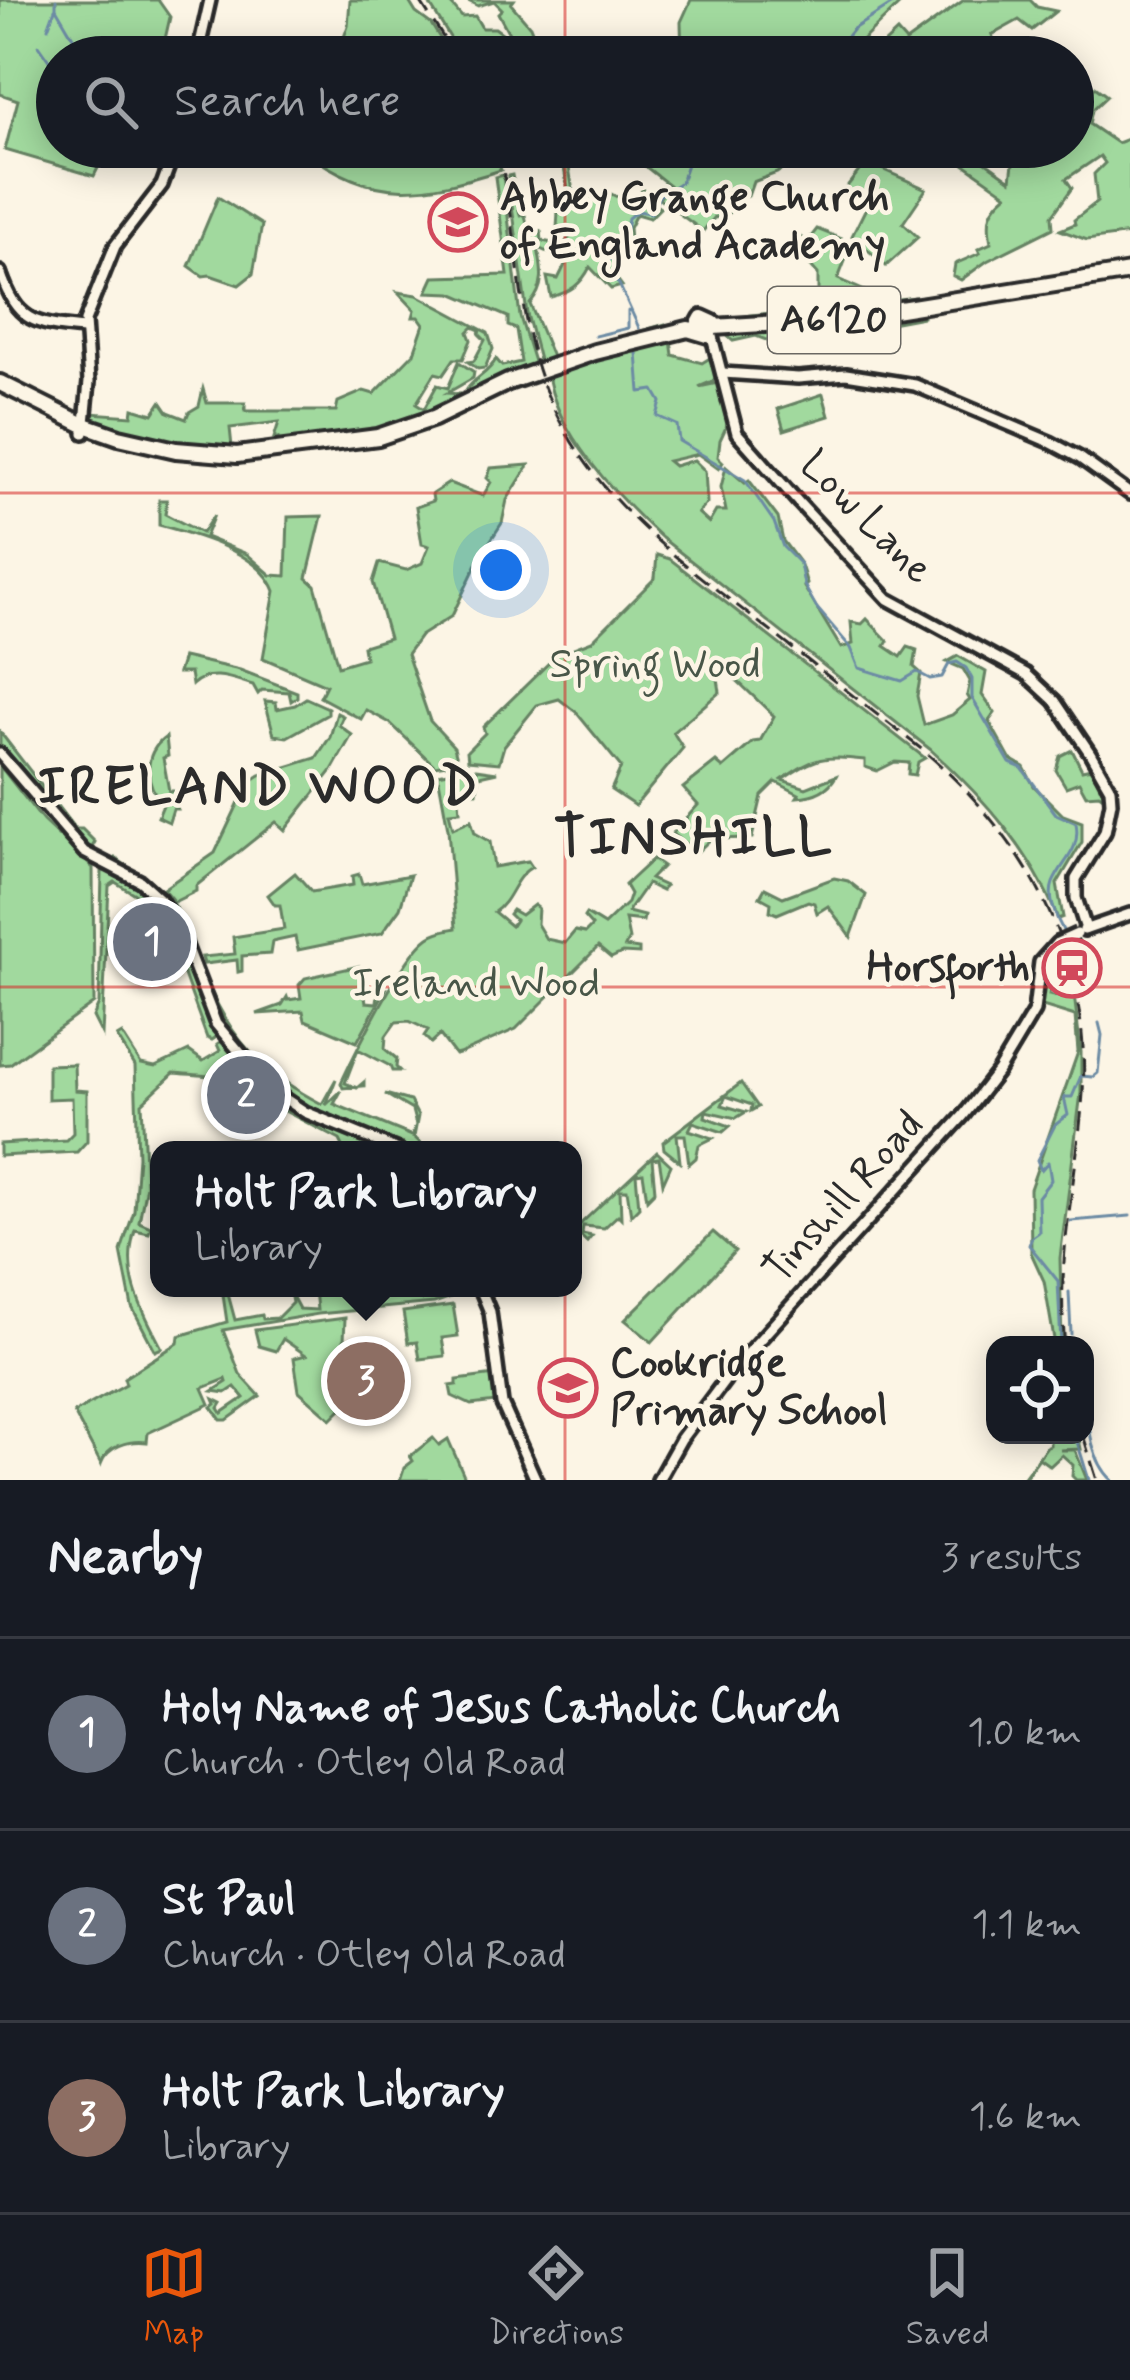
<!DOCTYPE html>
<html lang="en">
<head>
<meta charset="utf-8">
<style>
	body { margin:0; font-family:Mynerve,sans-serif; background:#20242c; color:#f1f3f6 }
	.controls { position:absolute; right:36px; bottom:36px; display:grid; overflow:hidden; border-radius:24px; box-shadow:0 6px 30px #0003 }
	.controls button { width:108px; height:108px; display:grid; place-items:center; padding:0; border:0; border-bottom:3px solid #363941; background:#171b24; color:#f1f3f6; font:60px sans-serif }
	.you { position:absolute; left:501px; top:570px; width:42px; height:42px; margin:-30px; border:9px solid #fff; border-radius:50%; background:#1a73e8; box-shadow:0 0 0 18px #1a73e833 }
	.badge { display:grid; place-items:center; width:78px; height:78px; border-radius:50%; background:#ea580c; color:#fff; font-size:39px; font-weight:700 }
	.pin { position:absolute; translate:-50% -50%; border:6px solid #fff; box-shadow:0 3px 12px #0006 }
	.popup { position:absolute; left:150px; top:1141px; width:432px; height:156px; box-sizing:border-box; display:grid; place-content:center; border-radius:24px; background:#171b24; filter:drop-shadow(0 3px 9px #0005); font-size:39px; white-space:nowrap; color:#9ea1a6 }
	.popup b { font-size:45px; color:#f1f3f6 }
	.popup::after { content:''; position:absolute; left:50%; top:100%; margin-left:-24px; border:24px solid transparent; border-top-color:#171b24 }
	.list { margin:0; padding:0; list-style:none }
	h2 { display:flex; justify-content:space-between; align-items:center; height:156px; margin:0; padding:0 48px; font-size:51px }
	h2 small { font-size:39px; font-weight:400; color:#9ea1a6 }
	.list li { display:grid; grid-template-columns:78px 1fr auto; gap:36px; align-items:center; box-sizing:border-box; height:192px; padding:0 48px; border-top:3px solid #363941 }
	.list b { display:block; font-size:45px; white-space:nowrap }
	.list p { margin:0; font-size:39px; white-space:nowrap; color:#9ea1a6 }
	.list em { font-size:39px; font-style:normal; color:#9ea1a6 }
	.icon { flex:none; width:66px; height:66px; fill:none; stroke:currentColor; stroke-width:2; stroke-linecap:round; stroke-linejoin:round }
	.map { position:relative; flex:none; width:1130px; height:1480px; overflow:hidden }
	.search { position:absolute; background:#171b24; box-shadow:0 6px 30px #0003; left:36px; right:36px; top:36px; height:132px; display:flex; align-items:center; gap:30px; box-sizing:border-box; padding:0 42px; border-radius:66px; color:#9ea1a6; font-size:45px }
	.sheet { height:732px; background:#171b24 }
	nav { display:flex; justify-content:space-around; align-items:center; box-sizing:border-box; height:168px; border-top:3px solid #363941; background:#171b24; font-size:33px; color:#9ea1a6 }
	nav a { display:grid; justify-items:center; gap:6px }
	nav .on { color:#ea580c }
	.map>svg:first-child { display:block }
	.green { fill:#a1d99e; stroke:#668264; stroke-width:3 }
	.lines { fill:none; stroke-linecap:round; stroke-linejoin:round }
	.stream { stroke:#6c8ba4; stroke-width:3 }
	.secondary-casing { stroke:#2b2b2b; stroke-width:18 }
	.highway-casing { stroke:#2b2b2b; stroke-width:22 }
	.secondary { stroke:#fcf5e5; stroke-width:9 }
	.highway { stroke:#fcf5e5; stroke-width:14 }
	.rail { stroke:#2b2b2b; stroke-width:3; stroke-dasharray:18 9; stroke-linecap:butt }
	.secondary-bridge-casing { stroke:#2b2b2b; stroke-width:18; stroke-linecap:butt }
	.secondary-bridge { stroke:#fcf5e5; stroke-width:9 }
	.grid { fill:none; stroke:#d62828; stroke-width:3; stroke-opacity:0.55 }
	.labels { text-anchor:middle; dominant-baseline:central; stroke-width:9; stroke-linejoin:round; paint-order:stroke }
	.shield { fill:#fcf5e5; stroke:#6a6863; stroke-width:3 }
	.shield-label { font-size:39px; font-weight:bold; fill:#2b2b2b }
	.poi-label { font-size:42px; font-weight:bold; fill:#2b2b2b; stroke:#fcf5e5; text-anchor:start }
	.street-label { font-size:42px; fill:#2b2b2b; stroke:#fcf5e5 }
	.park-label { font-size:42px; fill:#485648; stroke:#fcf5e5 }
	.district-label { font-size:54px; font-weight:bold; letter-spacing:3px; fill:#2b2b2b; stroke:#fcf5e5 }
</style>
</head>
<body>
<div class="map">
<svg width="1130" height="1480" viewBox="0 0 1130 1480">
	<rect width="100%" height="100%" fill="#fcf5e5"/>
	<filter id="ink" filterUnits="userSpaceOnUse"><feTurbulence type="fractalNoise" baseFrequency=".00833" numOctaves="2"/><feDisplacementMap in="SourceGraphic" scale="24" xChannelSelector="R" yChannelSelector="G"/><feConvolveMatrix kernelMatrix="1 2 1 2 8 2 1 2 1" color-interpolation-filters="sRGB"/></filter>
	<g filter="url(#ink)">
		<g class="green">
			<polygon points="0,0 158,0 170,17 163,48 166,54 180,57 57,57 57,147 96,147 100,164 94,176 5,150 18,100 0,94"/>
			<polygon points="350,0 408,0 416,13 431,24 452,57 337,57 348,26"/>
			<path d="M427,0C452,0 447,0 462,17L475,16L482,28H495L513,41L498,13L502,9L494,1L478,6L466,0H514L511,4L530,26L542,57H462Z"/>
			<polygon points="691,0 904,0 845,57 682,57 681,22"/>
			<polygon points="964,0 1030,0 1037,7 1056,11 1032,30 1019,20 992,35 997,47 955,57 950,45 917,57 870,57 897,32 906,42"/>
			<path d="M1095,87L1107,96L1092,110L1089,124L1117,143L1130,138V234L1087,240L1060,230L1075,224L1074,220L1097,202L1094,174L1105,163L1100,156L1066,179L1072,188L1052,216L1053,228L987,261L961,280L953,276L955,264L980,253L978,249L991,243C987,219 988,210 1007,194L940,147H965L1011,180L1013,163L1025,154L1014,147H1073V121Z"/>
			<path d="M304,147H493L501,170C422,195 373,203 303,150Z"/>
			<polygon points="828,147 823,156 808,149 777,173 753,182 748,196 741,198 722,221 715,217 703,231 659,199 669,185 622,148"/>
			<path d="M568,161L573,192L609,193L634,205L642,199L641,186L647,199L660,208L650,218L636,214L629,228L630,239L613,274L622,286L611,289L590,267C581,285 570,292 551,297L547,277L558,279L567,261L538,248C542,270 546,286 530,304L552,357L665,324L666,327L540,364L527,314L508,176L512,175L520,215H525L528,229L541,231L542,241L563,245L569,238L557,229L558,211L570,201L563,163Z"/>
			<polygon points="866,162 926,189 903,223 918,237 886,266 852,236 868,204 845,189"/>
			<path d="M503,175L520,317L536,368L474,395L466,391C473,378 489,374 496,359L502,366L521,362L516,329L508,326V317L452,293L427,292L434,277L508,275L495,177Z"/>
			<polygon points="218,197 262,225 253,274 239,285 210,275 203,276 189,266"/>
			<polygon points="817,229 852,243 838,279 867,292 863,303 925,296 915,302 824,315 751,319 750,315 818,309 818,274 804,258 773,257 789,252 786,243 799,236 807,242"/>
			<polygon points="398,292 417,295 488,333 493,349 485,368 478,369 468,362 474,361 485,340 479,334 480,330 473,327 468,332 471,340 463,359 454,359 443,375 435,373 416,404 424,409 437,385 448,388 459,362 474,372 473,378 447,393 461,394 459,403 384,433 272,444 279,443 278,438 274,438 279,422 230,428 232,447 246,447 240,452 131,438 90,421 91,413 132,416 133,408 153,414 161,402 168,412 186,419 189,412 199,406 203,389 207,403 245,403 245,411 336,411 338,402 364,391 374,394 414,353 424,324 419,317 413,317 415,310"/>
			<polygon points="923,314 923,317 880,325 869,339 846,332 826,338 809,336 766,340 756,336 733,341 724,333 797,331"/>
			<path d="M694,335L671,340L673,355L702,363L713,356L719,373L713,381L699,387L718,383L721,403L723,385L728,423L720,440L718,457L723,462L719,469L698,454L668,461L674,466L694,460L705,471L707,503L698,513L709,523L716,511H726L721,487L726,467L745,483L749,480L778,518L783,541L801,565L807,584L804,587L841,648L853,644L851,622L862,624L867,619L888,641L885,646L901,657L908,647L917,650L914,667L921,673L917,696L924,725L952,715L970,700L967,695L970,681L963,669L947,662L958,656L986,672L982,695L995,713L989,721L1010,759L1024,767L1034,786L1063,815L1082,822V842L1057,884L1063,917L1058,919C1031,850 985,799 931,750L662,538C620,500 553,431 548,372L632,344Z"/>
			<polygon points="823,394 829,416 784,430 778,409"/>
			<path d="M529,465L507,500L502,523L481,555L452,616L420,636L407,654L430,721L454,747L458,762L435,766L390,723L366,710L361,719L320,697L326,685L263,658L275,591C260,552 196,535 159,525V500H167L165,514L202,533L214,515L205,537L247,554L271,575L286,576L288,517L322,516L307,578L315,585L338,666L365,658L363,646L389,638L373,582L379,563L406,570L422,563L429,546L422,544L416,507L433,501L432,494L449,483L483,496L491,482L487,478L491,468Z"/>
			<path d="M657,555L670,559L925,758L918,762L915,775L908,774L909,763L895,762L877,771L865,767V760C823,756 816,756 782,780L806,788L836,776C828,791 813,796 797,797L799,794L776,782L762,796L752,838L711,839L697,852L672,834L698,805L683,788L716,762L723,768L753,742L760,741L774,716L727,671L718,679L720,692L673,732L683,748L635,806L611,790L621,767L576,712L559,699L537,705L504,746L499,763L468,760L467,751L485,733L483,727L558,654L592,641L655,578Z"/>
			<path d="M183,657L240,670L297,692V697L291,701L289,692L262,690L258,694L253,685C233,679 209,668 192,685L190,673H178Z"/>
			<polygon points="306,698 328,708 328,714 287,737 274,735 265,701 276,702 277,709 295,705"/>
			<polygon points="337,713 343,716 339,725 352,735 331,772 285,830 276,822 196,886 196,891 174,902 163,889 215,853 248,783 260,775 316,758 330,737"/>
			<path d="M0,732L75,829H82L95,842L90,851L110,863L115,858C135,872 158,885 174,906C189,925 195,952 204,975C229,1038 262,1073 322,1104L336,1079L326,1105L341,1091L334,1104L412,1136L416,1125L412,1110L385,1094L410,1101L418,1116L414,1137L428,1150H345L340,1140L281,1109L285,1098L224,1032L212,1040L207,1038L167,928L141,898L115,882L109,886L102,1035L93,1017L99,1004L102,872L108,869L24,782L0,749Z"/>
			<path d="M166,737L168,756L163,758L169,791H173L177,809H173L169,822L158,817L163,805C145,784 142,754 166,737Z"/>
			<polygon points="1072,750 1082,770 1091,768 1106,799 1099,794 1086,795 1079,782 1066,787 1056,770 1060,756"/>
			<polygon points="0,766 43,821 93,868 94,1003 10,1064 0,1065"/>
			<path d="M469,768L497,772L479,776L477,792L458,791L460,811L449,812L453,828L471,820L475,833L490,842L494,867L528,861L532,867C513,877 512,900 494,912L511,926L515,920L509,914L512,910L521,915L534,905L538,908L537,924L546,939L565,943L575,931L585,933L592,926L584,917L586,914L604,925L627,903L630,894L625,885L653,859L663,866L650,879L665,886L662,891L647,884L630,908L628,912L644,916L643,921L625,919L629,939L625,947L639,949V954L622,953L611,958L598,947L516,1029L459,1054L455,1055L440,1035L431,1043L424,1036L428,1030L409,1021L396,1022L386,1036L385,1049L397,1059L396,1067L400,1071H392L390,1066L358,1049L345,1083L357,1088L364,1082V1086L343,1088L341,1083C356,1051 403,955 429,937C437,931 447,930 456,928L448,829L438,774Z"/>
			<polygon points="295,873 312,892 353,885 352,876 359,874 362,884 410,875 400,908 382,933 298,950 295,937 272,942 270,954 242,956 242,971 238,972 237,960 204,964 202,957 235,954 233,937 284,929 280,905 275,905 268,895"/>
			<polygon points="834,878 848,881 866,895 851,937 828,906 817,913 814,903 808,901 777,914 770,911 771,903 760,897 765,888 783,897"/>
			<polygon points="1060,944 1074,994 1081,1052 1081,1093 1060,1258 1062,1345 1055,1345 1044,1281 1031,1253 1030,1189 1078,1052 1075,1016 1039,1005 1040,980 1051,983 1049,995 1060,997 1065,983 1056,981 1057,968 1044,961"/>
			<polygon points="359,966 366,1002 377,1003 378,990 386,989 357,1042 305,1020 303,1011 257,1014 282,1005 287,997 288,1000 301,998 299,985 305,978"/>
			<path d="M122,1034L141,1064L155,1067L189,1051L203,1061L220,1051L217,1044L224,1039L276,1101L259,1125L241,1115L254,1097C239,1073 200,1076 174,1073L142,1103L146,1185L139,1222L151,1227L149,1233L135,1230C121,1274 142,1310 162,1348L155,1351L132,1307L121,1251L134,1211L138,1157L135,1066L117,1037Z"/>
			<polygon points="74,1064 75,1090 87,1091 87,1141 77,1152 0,1156 0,1144 66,1140 73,1133 72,1098 48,1099 48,1065"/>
			<polygon points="741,1083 758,1107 751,1111 752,1105 726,1096 722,1105 746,1112 736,1118 706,1111 705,1117 730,1126 723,1132 693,1122 689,1130 713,1138 699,1145 696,1158 689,1164 685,1135 677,1135 680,1162 664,1149 663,1142"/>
			<polygon points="657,1152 671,1165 663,1183 659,1158 652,1159 655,1191 647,1199 643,1173 636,1174 639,1207 631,1215 627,1190 620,1190 621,1218 618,1215 604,1228 583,1226 582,1234 592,1236 587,1242 574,1230"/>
			<polygon points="713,1232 735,1251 652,1342 625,1320"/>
			<path d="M308,1288H477L434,1303L318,1314L223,1330L240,1374L260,1396L227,1420H221L212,1407L216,1404L214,1399L222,1403L219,1408L222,1413L244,1398L235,1387L226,1393L213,1391L227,1382L226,1379L203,1388L210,1404L148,1433L147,1442C129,1440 107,1446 101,1464L74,1413L126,1384L124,1378L178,1343L179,1336L227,1322L223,1295L228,1294L235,1320L262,1315L263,1319L277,1318L292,1303L290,1292L299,1309L317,1310L315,1289Z"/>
			<polygon points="453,1305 458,1336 442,1338 445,1356 420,1359 417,1342 408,1343 403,1312"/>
			<polygon points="345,1318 343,1363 356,1394 331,1419 299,1391 294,1358 306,1355 283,1339 276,1351 259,1346 255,1330"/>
			<polygon points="495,1375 496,1402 471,1405 452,1396 450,1386 457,1385 457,1380"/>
			<polygon points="1050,1435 1078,1435 1081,1449 1060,1450 1075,1450 1087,1480 1076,1480 1072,1476 1073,1465 1062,1455 1050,1466 1039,1458 1023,1480 1022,1480 1047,1446 1050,1445"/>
			<polygon points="433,1438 439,1445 448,1439 466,1480 400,1480 404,1468 413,1461 410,1456"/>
		</g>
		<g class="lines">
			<g class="stream">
				<polyline points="56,0 56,8 80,49"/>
				<polyline points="48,28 55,9"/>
				<polyline points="38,45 57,72"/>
				<polyline points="830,57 853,29 899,0"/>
				<polyline points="639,328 619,284 602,270 604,263 622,253 628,218 637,211 651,213 659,196 681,182 687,164 710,150 725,147"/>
				<polyline points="595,336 628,328 628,311"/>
				<path d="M637,353L640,392L654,390L661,402L657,416L677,425L679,441L745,480L774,522L783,547L800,564L804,585L816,607L851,648L859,668L902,681L917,672L930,679L942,677L949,664L957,662L966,668L972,679V698L1010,763L1022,768L1056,814L1076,823C1081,851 1063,860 1053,883C1045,904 1066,939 1079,953"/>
				<polyline points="1071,1221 1130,1216"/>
				<polyline points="1069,1292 1071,1334"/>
				<polyline points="1073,1341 1074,1345"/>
				<polyline points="1061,1345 1058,1281 1029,1245 1032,1237 1039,1232 1038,1197 1051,1180 1048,1162 1041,1170 1037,1160 1055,1125 1068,1115 1064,1097 1072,1097 1081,1076 1093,1077 1098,1073 1102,1035 1099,1023"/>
				<path d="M1085,1390C1088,1418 1089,1459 1112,1480"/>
				<polyline points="1075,1435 1089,1480"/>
			</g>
			<defs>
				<g id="secondary">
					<polyline points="197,57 210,0"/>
					<path d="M0,272C17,322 33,324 83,329"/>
					<polyline points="711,333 737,433 799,503 888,599 1026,674 1055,701 1090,753 1110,788 1111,802 1105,832 1076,879 1076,898 1086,929"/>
					<polyline points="723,373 798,378 846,374 915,385 1050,442 1080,458 1130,494"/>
					<polyline points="84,433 89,382 85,321 115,246 162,185 176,147"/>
					<polyline points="0,754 84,852 140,881 160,899 183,938 216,1024 272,1090 305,1112 398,1150"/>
					<polyline points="1084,930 1130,914"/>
					<polyline points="480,1288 490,1312 502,1404 536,1480"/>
					<polyline points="658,1480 681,1439 735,1367 963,1116 998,1071 1034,1011 1040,962 1057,943"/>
				</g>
				<g id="highway">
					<polyline points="713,327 832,320 1130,272"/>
					<polyline points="0,383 82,424 119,437 176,450 237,455 378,437 434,418 508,382 595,352 688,329 708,335 713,323 702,318 696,329"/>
				</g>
			</defs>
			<use href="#secondary" class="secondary-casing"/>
			<use href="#highway" class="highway-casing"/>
			<use href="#secondary" class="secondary"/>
			<use href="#highway" class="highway"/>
			<g class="rail">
				<polyline points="419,0 456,57"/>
				<path d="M497,147C520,227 514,311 545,389C588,496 677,559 765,627C818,668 871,710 924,751C1031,842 1095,964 1082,1106C1075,1187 1056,1263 1065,1345"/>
				<polyline points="1083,1435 1097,1480"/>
			</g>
			<defs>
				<polyline id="secondary-bridge" points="1057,943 1077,934"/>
			</defs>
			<use href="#secondary-bridge" class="secondary-bridge-casing"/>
			<use href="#secondary-bridge" class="secondary-bridge"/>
		</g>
	</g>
	<path class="grid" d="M565,0V57M565,147V1480M0,493H1130M0,987H1130"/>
	<defs>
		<symbol id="school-ring" viewBox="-11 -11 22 22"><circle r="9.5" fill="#fcf5e5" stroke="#d1495b" stroke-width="1.5"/><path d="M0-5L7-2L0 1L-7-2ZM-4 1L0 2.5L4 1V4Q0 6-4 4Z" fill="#d1495b"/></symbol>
		<symbol id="station-ring" viewBox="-11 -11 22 22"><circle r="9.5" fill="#fcf5e5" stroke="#d1495b" stroke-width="1.5"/><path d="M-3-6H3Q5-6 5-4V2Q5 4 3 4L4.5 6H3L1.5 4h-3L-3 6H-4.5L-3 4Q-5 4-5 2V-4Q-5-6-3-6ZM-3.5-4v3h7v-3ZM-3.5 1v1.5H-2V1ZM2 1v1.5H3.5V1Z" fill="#d1495b"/></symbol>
	</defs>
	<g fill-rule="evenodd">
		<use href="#school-ring" x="425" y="189" width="66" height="66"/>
		<use href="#station-ring" x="1039" y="935" width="66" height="66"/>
		<use href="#school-ring" x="535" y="1355" width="66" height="66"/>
	</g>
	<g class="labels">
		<rect class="shield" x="768" y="287" width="132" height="66" rx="9"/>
		<g class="shield-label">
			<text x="834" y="320">A6120</text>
		</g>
		<g class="poi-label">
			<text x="500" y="198">Abbey Grange Church<tspan x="500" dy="48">of England Academy</tspan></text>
			<text x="1030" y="968" text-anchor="end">Horsforth</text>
			<text x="610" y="1364">Cookridge<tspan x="610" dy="48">Primary School</tspan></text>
		</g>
		<g class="street-label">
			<text transform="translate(866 518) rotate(45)">Low Lane</text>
			<text transform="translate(844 1198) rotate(-48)">Tinshill Road</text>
		</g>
		<g class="park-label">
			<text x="655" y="665">Spring Wood</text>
			<text x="476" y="984">Ireland Wood</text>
		</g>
		<g class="district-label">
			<text x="259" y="788">IRELAND WOOD</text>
			<text x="694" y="839">TINSHILL</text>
		</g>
	</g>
</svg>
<div class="controls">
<button><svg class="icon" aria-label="locate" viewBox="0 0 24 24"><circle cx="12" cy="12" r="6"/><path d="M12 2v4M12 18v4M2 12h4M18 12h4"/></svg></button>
</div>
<div class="you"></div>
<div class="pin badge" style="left:152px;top:942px;background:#6b7280">1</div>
<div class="pin badge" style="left:246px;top:1095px;background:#6b7280">2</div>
<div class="pin badge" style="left:366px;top:1381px;background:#8d6e63">3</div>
<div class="popup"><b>Holt Park Library</b>Library</div>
<div class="search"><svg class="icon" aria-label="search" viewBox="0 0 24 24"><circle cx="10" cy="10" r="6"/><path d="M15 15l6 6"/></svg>Search here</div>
</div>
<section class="sheet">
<h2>Nearby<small>3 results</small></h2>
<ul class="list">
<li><span class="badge" style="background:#6b7280">1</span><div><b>Holy Name of Jesus Catholic Church</b><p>Church · Otley Old Road</p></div><em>1.0 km</em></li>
<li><span class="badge" style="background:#6b7280">2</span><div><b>St Paul</b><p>Church · Otley Old Road</p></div><em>1.1 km</em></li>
<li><span class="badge" style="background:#8d6e63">3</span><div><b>Holt Park Library</b><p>Library</p></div><em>1.6 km</em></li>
</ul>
</section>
<nav>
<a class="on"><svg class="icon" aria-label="map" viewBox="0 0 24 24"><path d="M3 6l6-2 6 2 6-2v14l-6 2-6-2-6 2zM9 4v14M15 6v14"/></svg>Map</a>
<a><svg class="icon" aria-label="directions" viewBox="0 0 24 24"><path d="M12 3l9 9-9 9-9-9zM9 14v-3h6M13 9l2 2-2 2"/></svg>Directions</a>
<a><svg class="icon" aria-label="saved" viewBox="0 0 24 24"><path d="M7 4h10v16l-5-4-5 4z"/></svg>Saved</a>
</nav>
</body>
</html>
